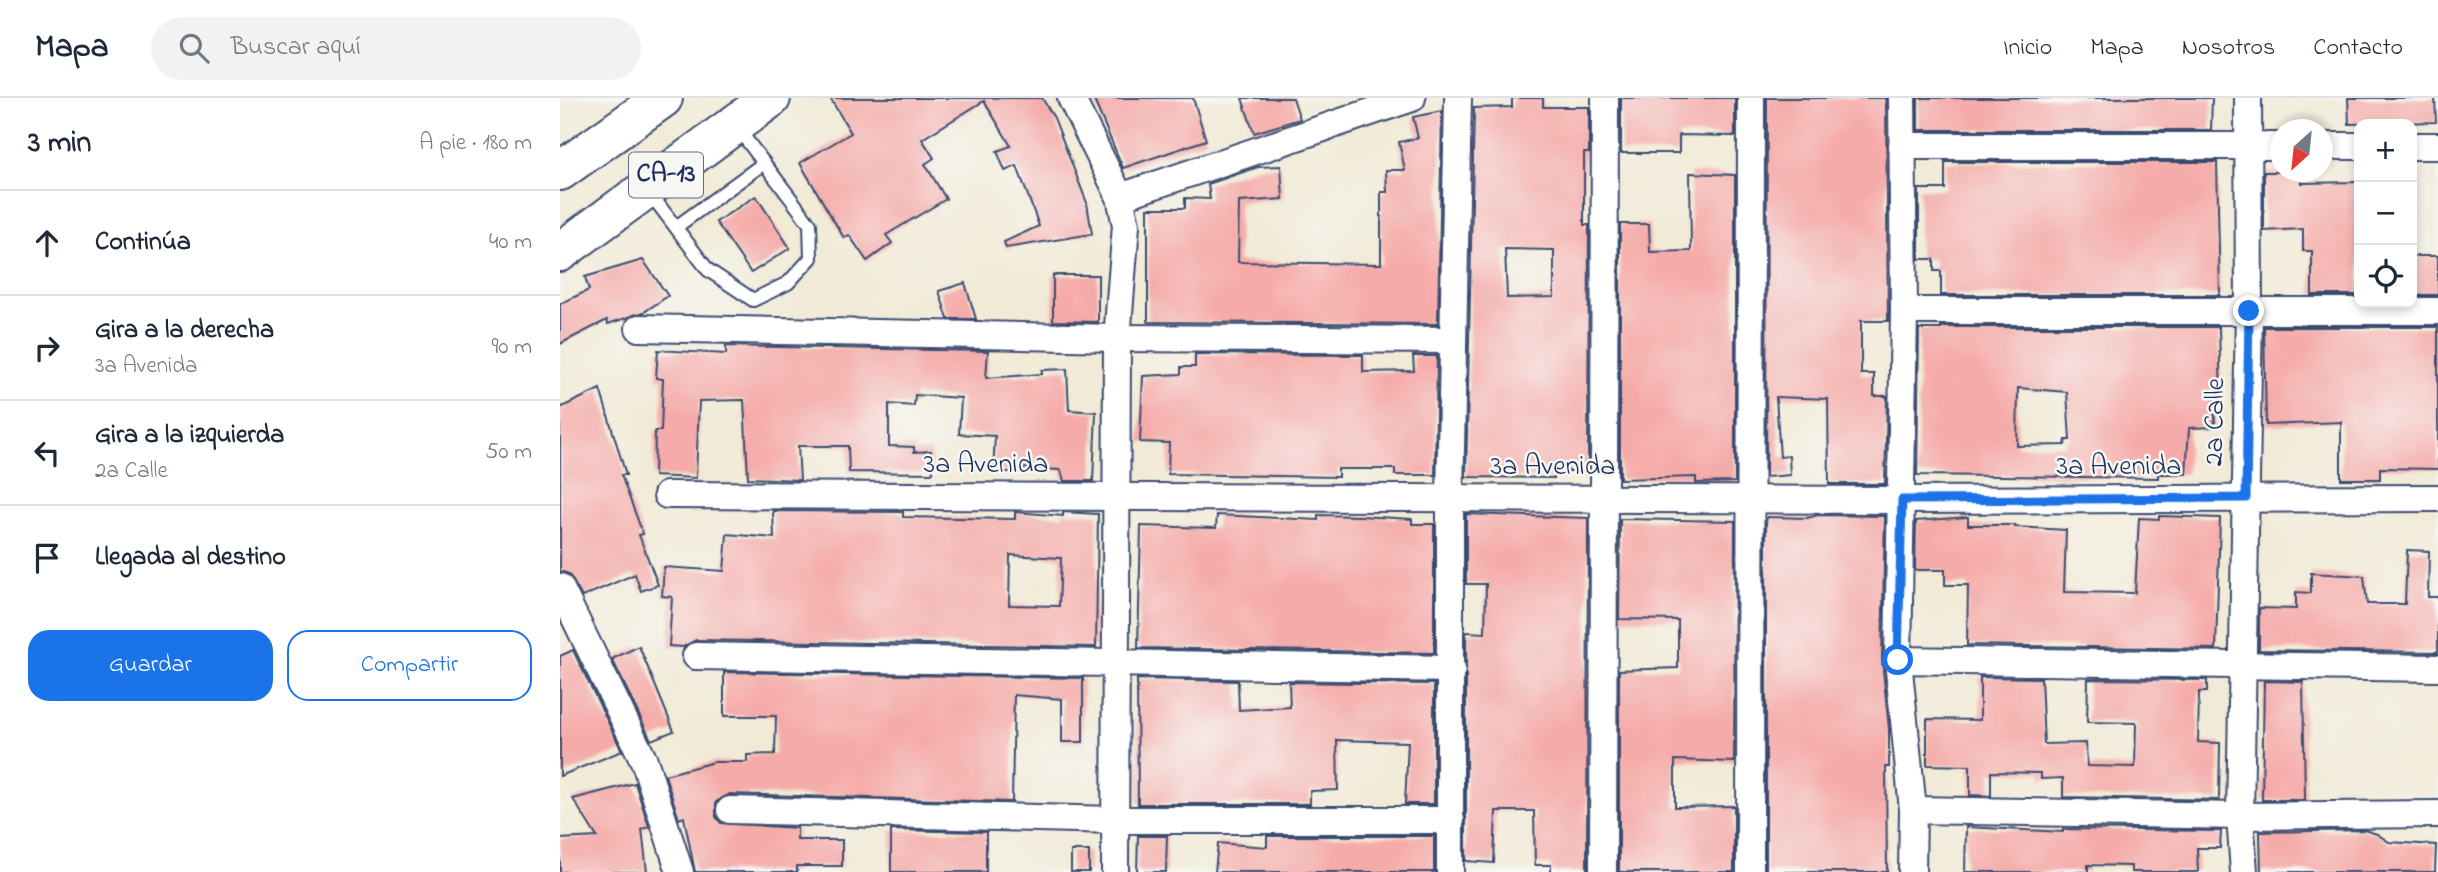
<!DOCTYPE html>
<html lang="es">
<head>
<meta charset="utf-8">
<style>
	body { margin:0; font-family:"Indie Flower",sans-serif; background:#f2f2f3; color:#1f2937 }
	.controls { position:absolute; right:21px; top:21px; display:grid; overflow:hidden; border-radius:14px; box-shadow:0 4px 10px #0003 }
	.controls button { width:63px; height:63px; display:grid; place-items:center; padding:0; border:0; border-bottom:2px solid #e0e1e3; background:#fff; color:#1f2937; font:35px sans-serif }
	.compass { position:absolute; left:1710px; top:21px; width:63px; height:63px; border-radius:50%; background:#fff; box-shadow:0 4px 10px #0003; rotate:207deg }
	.stop { position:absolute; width:21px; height:21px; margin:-16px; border:5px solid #1a73e8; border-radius:50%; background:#fff }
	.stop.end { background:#1a73e8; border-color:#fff; box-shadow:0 2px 7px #0008 }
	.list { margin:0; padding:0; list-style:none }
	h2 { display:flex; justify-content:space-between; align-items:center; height:91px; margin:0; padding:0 28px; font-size:30px }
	h2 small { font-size:23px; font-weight:400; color:#747a83 }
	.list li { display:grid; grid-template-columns:46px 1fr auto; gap:21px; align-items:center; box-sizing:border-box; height:105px; padding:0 28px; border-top:2px solid #e0e1e3 }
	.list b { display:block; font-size:26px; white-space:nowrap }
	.list p { margin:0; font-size:23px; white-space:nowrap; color:#747a83 }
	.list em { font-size:23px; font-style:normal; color:#747a83 }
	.actions { display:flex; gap:14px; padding:21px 28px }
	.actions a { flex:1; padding:16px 0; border:2px solid #1a73e8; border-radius:21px; text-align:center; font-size:24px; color:#1a73e8 }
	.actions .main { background:#1a73e8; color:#fff }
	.icon { flex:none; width:38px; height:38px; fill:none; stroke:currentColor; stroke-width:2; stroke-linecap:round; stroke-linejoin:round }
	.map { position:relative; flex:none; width:1878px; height:774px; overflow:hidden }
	header { display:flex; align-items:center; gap:42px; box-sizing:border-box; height:98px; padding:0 35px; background:#fff; border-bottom:2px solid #e0e1e3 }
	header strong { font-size:33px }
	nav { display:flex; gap:38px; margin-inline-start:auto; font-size:24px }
	.search { width:490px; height:63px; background:#f2f2f3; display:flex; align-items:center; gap:18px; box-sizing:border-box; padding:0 24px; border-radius:38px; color:#747a83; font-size:26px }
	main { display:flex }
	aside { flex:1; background:#fff }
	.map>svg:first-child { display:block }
	.building { fill:#f5aba9; fill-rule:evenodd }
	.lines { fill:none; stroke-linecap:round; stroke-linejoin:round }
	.service-casing { stroke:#3b4b70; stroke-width:16 }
	.minor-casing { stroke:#3b4b70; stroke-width:30 }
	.trunk-casing { stroke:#3b4b70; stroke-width:42 }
	.service { stroke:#fff; stroke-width:12 }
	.minor { stroke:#fff; stroke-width:26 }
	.trunk { stroke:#fff; stroke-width:38 }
	.route { stroke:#1a73e8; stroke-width:9 }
	.labels { text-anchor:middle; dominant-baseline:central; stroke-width:5; stroke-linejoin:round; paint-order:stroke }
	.shield { fill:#f6f6f2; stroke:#5d6b8a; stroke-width:2 }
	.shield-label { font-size:26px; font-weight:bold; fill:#1b2f5e }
	.street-label { font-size:28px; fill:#1b2f5e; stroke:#f6f6f2 }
</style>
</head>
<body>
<header>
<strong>Mapa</strong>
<div class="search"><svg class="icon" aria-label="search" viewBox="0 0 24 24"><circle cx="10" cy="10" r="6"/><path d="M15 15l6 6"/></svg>Buscar aquí</div>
<nav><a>Inicio</a><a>Mapa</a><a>Nosotros</a><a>Contacto</a></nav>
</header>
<main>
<aside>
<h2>3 min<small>A pie · 180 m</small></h2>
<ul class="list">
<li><svg class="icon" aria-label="ahead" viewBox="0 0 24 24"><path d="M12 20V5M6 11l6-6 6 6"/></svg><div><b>Continúa</b></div><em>40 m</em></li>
<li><svg class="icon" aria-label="right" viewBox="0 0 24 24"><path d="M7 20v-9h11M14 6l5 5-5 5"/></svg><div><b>Gira a la derecha</b><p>3a Avenida</p></div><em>90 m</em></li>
<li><svg class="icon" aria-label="left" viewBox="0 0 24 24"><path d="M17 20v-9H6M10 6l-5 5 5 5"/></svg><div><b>Gira a la izquierda</b><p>2a Calle</p></div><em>50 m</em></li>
<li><svg class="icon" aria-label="arrive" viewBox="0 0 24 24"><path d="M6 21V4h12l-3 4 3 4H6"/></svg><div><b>Llegada al destino</b></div></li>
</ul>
<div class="actions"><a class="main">Guardar</a><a>Compartir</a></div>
</aside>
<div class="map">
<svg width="1878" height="774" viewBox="0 0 1878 774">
	<rect width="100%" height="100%" fill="#f6f6f2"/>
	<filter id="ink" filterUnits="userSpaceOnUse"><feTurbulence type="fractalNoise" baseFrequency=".0143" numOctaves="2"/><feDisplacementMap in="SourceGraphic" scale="14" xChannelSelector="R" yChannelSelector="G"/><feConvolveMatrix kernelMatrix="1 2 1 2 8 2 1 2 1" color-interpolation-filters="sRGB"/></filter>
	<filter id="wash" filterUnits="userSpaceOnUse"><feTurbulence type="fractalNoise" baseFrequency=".00686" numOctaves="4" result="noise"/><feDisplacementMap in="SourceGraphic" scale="28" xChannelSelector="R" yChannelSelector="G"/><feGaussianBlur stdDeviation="1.57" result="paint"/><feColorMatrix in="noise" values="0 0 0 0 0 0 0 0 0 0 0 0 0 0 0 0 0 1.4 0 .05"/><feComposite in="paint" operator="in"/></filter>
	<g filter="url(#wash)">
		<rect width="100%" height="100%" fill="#f1ead6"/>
		<g id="blocks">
			<g class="building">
				<polygon points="270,0 482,0 494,20 527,105 532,136 446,150 444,144 479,128 457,68 445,73 437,53 451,48 424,3 362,41 374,60 365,66 386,101 326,137 332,145 307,163 289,137 284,140 240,65 291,35"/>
				<polygon points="533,0 633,0 646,42 563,70"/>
				<polygon points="682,0 733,0 740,21 694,35"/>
				<path d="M952,0H983V9H1029V55H1024V127H1029L1028,373H994V380L906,379L914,10L952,9ZM945,151L994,152V199L947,200Z"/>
				<polygon points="1061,0 1175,0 1175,38 1119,37 1119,55 1061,55"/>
				<polygon points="1207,0 1326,0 1328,223 1301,223 1301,276 1314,276 1314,298 1327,298 1325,386 1269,386 1268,301 1216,299 1220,359 1229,358 1230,377 1206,379"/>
				<polygon points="1358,0 1652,0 1651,32 1358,32"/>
				<polygon points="1788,0 1875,0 1876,24 1789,26"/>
				<polygon points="882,13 878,226 588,224 588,110 625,110 625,100 650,101 648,86 698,69 721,68 723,101 679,104 678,164 821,166 821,94 827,94 826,72 845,72 839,44 858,40 853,19"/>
				<polygon points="1385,64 1657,64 1660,197 1381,197 1381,173 1374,173 1374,161 1359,161 1359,91 1385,91"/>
				<polygon points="1704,74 1741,74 1741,85 1799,84 1799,197 1752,197 1752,153 1743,153 1743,131 1704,133"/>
				<polygon points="1130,75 1175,77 1175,384 1136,385 1136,379 1060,381 1060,126 1089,126 1090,154 1131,153"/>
				<polygon points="196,98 230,150 191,175 156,124"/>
				<rect x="1852" y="158" width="26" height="39"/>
				<polygon points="83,162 108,198 84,214 48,226 47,222 0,246 0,206 29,192 25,179"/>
				<polygon points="493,177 538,177 538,224 493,223"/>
				<polygon points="405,185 416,221 388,221 379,193"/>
				<path d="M1381,229H1659L1661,301H1654L1655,329L1629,330L1626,376H1598V380L1357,377L1359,231H1381ZM1458,290L1507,294L1510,342H1506L1505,347L1457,348Z"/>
				<polygon points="1704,229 1878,229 1878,371 1820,370 1820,381 1781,381 1781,324 1706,327"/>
				<polygon points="166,248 428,253 426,280 482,276 482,272 507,271 509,312 536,314 533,383 504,383 501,372 457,370 457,374 433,374 435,338 399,336 401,300 355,297 354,308 329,306 329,348 354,349 354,354 371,353 373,375 289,374 288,348 238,348 240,382 188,380 184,302 139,303 136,380 94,378 95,333 101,333 103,281 96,280 98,252 166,256"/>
				<polygon points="635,256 803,257 803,274 854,273 853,258 877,258 875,377 835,377 835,371 778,371 778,379 608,376 609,345 580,344 583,278 621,276 621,269 635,269"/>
				<polygon points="40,291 66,377 61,377 83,436 79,437 98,487 81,493 75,476 22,499 9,476 0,473 0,310"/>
				<path d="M213,413L343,414V419L455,421V414L503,418V414L538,416L536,549L136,542L123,549L109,548L112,499L102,498L104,469L164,473L167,436L214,440ZM450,457L501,460L499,508L449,507Z"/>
				<polygon points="906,416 1028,420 1027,774 991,774 991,767 975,767 974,713 936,713 934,765 906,763 906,534 925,535 926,486 906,486"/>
				<polygon points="657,417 758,422 758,417 800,418 852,421 852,426 874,426 874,555 578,550 581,428 656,430"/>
				<polygon points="1258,417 1325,418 1322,562 1329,631 1329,669 1326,669 1327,774 1206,774 1206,424 1207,419 1247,420"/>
				<polygon points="1599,418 1660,420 1656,551 1407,547 1408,487 1385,487 1385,472 1355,472 1356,423 1408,419 1408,427 1455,427 1455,429 1506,432 1504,494 1575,495 1579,420 1599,421"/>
				<polygon points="1060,421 1175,423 1174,664 1115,662 1115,709 1174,708 1174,774 1059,774 1059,572 1118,570 1118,522 1059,521"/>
				<polygon points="1847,452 1869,453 1868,499 1878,499 1878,554 1699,552 1699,510 1736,511 1736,494 1751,495 1751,475 1804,478 1807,506 1845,506"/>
				<polygon points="79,548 114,633 91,642 52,561"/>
				<polygon points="13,552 62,653 0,678 0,558"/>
				<polygon points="164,574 523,580 523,644 502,644 502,601 454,597 452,704 170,696 156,704 156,719 161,725 237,730 237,742 282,742 282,768 237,768 237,774 135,774 124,719 119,721 105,677 154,664 187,664 187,657 215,656 216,618 164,618"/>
				<polygon points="1420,579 1481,580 1484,646 1526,645 1527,668 1575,669 1576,625 1527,624 1528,581 1647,582 1647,594 1639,594 1638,644 1660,645 1659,702 1503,699 1503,680 1481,681 1481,675 1431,674 1431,698 1410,697 1410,668 1367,667 1367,621 1420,622"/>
				<polygon points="577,581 678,583 679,612 730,609 729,584 874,586 874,706 845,706 848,644 777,642 778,692 750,693 750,706 578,706"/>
				<polygon points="1704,583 1743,584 1745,702 1702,702"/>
				<polygon points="75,685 89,729 82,731 87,774 0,774 0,741 37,739 13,701"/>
				<polygon points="1406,729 1503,734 1503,731 1661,733 1660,750 1637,750 1638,774 1571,774 1571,768 1528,767 1528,774 1405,774"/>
				<polygon points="331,732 426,734 426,774 331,774"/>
				<polygon points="1804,732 1817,736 1829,744 1876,747 1875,774 1701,774 1700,734"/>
				<polygon points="578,738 607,738 606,774 577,774"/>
				<polygon points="707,738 874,738 874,774 655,774 658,745 707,749"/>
				<rect x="511" y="753" width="18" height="21"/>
			</g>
		</g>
	</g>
	<g filter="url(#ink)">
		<use href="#blocks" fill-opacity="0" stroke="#3b4b70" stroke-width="2"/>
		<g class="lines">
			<defs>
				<g id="service">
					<polyline points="89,94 148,172 193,202 228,185 251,160 250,126 176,28"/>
					<polyline points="116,129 204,65"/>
				</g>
				<g id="minor">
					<polyline points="511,0 560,99 566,127 557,241 555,774"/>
					<polyline points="1342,0 1344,213 1338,562 1353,712 1352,774"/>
					<polyline points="1342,48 1720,48"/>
					<polyline points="1762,48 1799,48"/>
					<polyline points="1852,48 1878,48"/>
					<polyline points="560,99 852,0"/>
					<polyline points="1344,213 1878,213"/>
					<polyline points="79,230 557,240 893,242"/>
					<polyline points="107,397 1341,402 1878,400"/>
					<polyline points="0,489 85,665 120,774"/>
					<polyline points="136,558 892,571"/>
					<polyline points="1338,562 1878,570"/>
					<polyline points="170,712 556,722 891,722"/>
					<polyline points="1353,712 1680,718 1878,716"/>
					<polyline points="890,774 890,400 898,0"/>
					<polyline points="1043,774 1045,0"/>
					<polyline points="1190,774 1191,0"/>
					<polyline points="1684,774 1680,718 1689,213 1688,0"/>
				</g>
				<g id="trunk">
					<polyline points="0,73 103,0"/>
					<polyline points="0,154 211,0"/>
				</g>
			</defs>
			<use href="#service" class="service-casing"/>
			<use href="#minor" class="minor-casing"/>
			<use href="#trunk" class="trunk-casing"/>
			<use href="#service" class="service"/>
			<use href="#minor" class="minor"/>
			<use href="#trunk" class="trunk"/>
		</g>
	</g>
	<g class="lines" filter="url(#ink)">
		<polyline class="route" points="1338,562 1342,402 1686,400 1689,213"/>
	</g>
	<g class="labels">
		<rect class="shield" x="69" y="54.5" width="74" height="45" rx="5"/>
		<g class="shield-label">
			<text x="106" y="77">CA-13</text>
		</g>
		<g class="street-label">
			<text transform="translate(1656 324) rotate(-89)">2a Calle</text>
			<text x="426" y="367">3a Avenida</text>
			<text x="993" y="369">3a Avenida</text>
			<text x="1559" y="369">3a Avenida</text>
		</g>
	</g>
</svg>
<div class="controls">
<button>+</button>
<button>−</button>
<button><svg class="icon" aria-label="locate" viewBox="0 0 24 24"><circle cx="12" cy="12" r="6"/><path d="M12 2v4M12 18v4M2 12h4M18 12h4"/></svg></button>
</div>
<svg class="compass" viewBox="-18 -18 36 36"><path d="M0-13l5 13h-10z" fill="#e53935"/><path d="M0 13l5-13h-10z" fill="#747a83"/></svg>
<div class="stop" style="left:1338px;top:562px"></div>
<div class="stop end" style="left:1689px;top:213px"></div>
</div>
</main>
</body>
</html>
